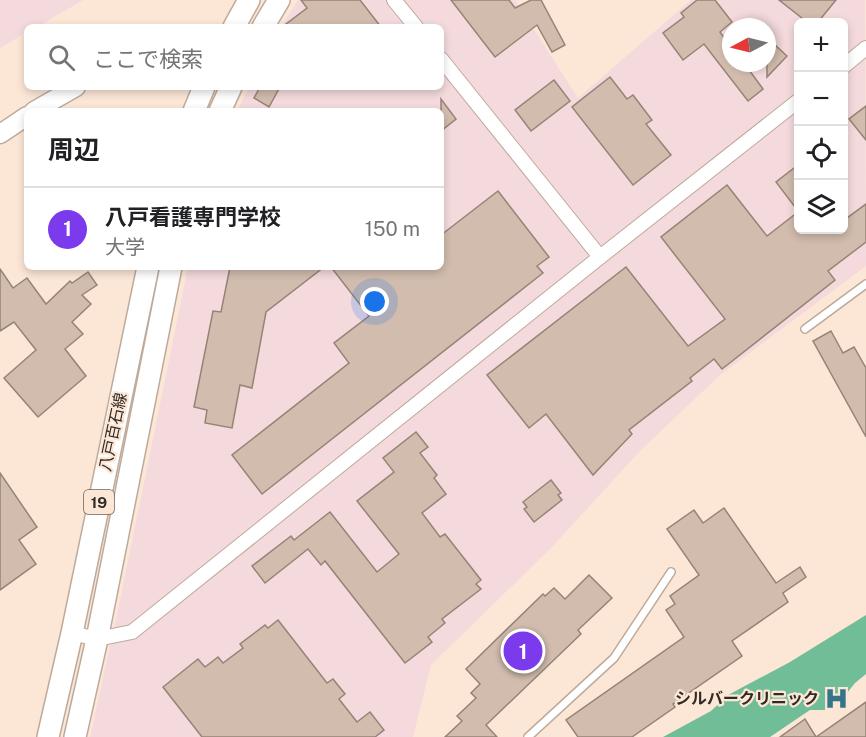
<!DOCTYPE html>
<html lang="ja">
<head>
<meta charset="utf-8">
<style>
	body { margin:0; font-family:"Public Sans","Noto Sans JP",sans-serif; background:#f2f2f2; color:#202124 }
	.controls { position:absolute; right:18px; top:18px; display:grid; overflow:hidden; border-radius:9px; box-shadow:0 3px 9px #0003 }
	.controls button { width:54px; height:54px; display:grid; place-items:center; padding:0; border:0; border-bottom:2px solid #e0e0e0; background:#fff; color:#202124; font:30px sans-serif }
	.compass { position:absolute; left:722px; top:18px; width:54px; height:54px; border-radius:50%; background:#fff; box-shadow:0 3px 9px #0003; rotate:263deg }
	.you { position:absolute; left:375px; top:302px; width:21px; height:21px; margin:-15px; border:4px solid #fff; border-radius:50%; background:#1a73e8; box-shadow:0 0 0 9px #1a73e833 }
	.badge { display:grid; place-items:center; width:39px; height:39px; border-radius:50%; background:#7c3aed; color:#fff; font-size:20px; font-weight:700 }
	.pin { position:absolute; translate:-50% -50%; border:3px solid #fff; box-shadow:0 2px 6px #0006 }
	.list { margin:0; padding:0; list-style:none }
	h2 { display:flex; justify-content:space-between; align-items:center; height:78px; margin:0; padding:0 24px; font-size:26px }
	h2 small { font-size:20px; font-weight:400; color:#757577 }
	.list li { display:grid; grid-template-columns:39px 1fr auto; gap:18px; align-items:center; box-sizing:border-box; height:84px; padding:0 24px; border-top:2px solid #e0e0e0 }
	.list b { display:block; font-size:22px; white-space:nowrap }
	.list p { margin:0; font-size:20px; white-space:nowrap; color:#757577 }
	.list em { font-size:20px; font-style:normal; color:#757577 }
	.icon { flex:none; width:33px; height:33px; fill:none; stroke:currentColor; stroke-width:2; stroke-linecap:round; stroke-linejoin:round }
	.map { position:relative; flex:none; width:866px; height:737px; overflow:hidden }
	.search { position:absolute; background:#fff; box-shadow:0 3px 9px #0003; left:24px; top:24px; width:420px; height:66px; display:flex; align-items:center; gap:15px; box-sizing:border-box; padding:0 21px; border-radius:9px; color:#757577; font-size:22px }
	.panel { position:absolute; background:#fff; box-shadow:0 3px 9px #0003; left:24px; top:108px; width:420px; height:162px; border-radius:9px }
	.map>svg:first-child { display:block }
	.industrial { fill:#f4dadd; fill-rule:evenodd }
	.forest { fill:#71bd97 }
	.building { fill:#d1bcae; stroke:#978376; stroke-width:1.5 }
	.lines { fill:none; stroke-linecap:round; stroke-linejoin:round }
	.lane-casing { stroke:#beaa9b; stroke-width:10 }
	.street-casing { stroke:#beaa9b; stroke-width:16 }
	.secondary-casing { stroke:#beaa9b; stroke-width:21 }
	.primary-casing { stroke:#beaa9b; stroke-width:24 }
	.lane { stroke:#fff; stroke-width:7 }
	.street { stroke:#fff; stroke-width:14 }
	.secondary { stroke:#fff; stroke-width:18 }
	.primary { stroke:#fff; stroke-width:21 }
	.labels { text-anchor:middle; dominant-baseline:central; stroke-width:4.5; stroke-linejoin:round; paint-order:stroke }
	.shield { fill:#fce7d7; stroke:#6e625a; stroke-width:1.5 }
	.shield-label { font-size:15px; font-weight:bold; fill:#312924 }
	.street-label { font-size:16px; fill:#312924; stroke:#fce7d7 }
	.poi-label { font-size:16px; font-weight:bold; fill:#312924; stroke:#fce7d7; text-anchor:end }
</style>
</head>
<body>
<div class="map">
<svg width="866" height="737" viewBox="0 0 866 737">
	<rect width="100%" height="100%" fill="#fce7d7"/>
	<g class="industrial">
		<polygon points="0,0 83,0 37,27 27,27 27,32 0,48"/>
		<path d="M298,0H515L578,98L691,0H865L866,266L719,376L641,450L551,548L431,665L413,737H90L120,600L188,267H441V111H237L249,87H441V27H281ZM798,22H844V230H798ZM731,27H767V63H731Z"/>
	</g>
	<polygon class="forest" points="866,615 866,674 855,683 843,698 825,710 810,710 770,737 663,737 711,711 728,695 790,662"/>
	<g class="building">
		<polygon points="301,0 360,0 381,27 282,27 307,8"/>
		<polygon points="451,0 509,0 515,8 531,0 541,0 565,45 552,52 537,25 495,57"/>
		<polygon points="697,0 715,0 732,22 720,32 731,47 731,63 744,63 763,89 748,101 704,44 683,60 663,33 684,17 681,13"/>
		<polygon points="779,0 836,0 818,22 807,22"/>
		<polygon points="774,44 787,56 767,77 767,51"/>
		<polygon points="610,77 627,99 633,95 652,120 646,124 671,155 633,185 572,107"/>
		<polygon points="554,80 570,101 531,131 515,110"/>
		<polygon points="260,87 280,87 269,107 254,98"/>
		<polygon points="441,99 456,119 441,131"/>
		<polygon points="866,106 866,140 849,119"/>
		<polygon points="798,165 798,211 776,182"/>
		<polygon points="727,185 767,236 798,212 798,230 843,230 843,221 866,204 866,242 828,271 835,280 722,369 714,359 690,378 692,381 629,430 632,434 593,475 546,414 529,428 487,375 626,267 688,346 725,319 661,237"/>
		<polygon points="498,191 549,257 537,266 543,273 262,494 232,455 349,363 334,343 369,316 331,267 441,267 441,235"/>
		<polygon points="230,267 324,267 266,312 252,388 240,385 232,428 205,423 207,410 194,407 213,311 221,312"/>
		<polygon points="0,269 13,288 27,278 46,304 70,281 72,283 88,272 97,285 82,295 91,304 72,322 83,334 65,349 86,376 38,417 4,378 36,350 14,322 0,331"/>
		<polygon points="831,331 843,353 854,347 866,368 866,437 813,341"/>
		<polygon points="416,432 428,447 420,453 437,475 434,478 446,494 422,513 440,537 445,534 481,580 476,584 481,589 442,619 445,623 428,637 432,642 405,663 325,561 321,565 308,549 265,583 252,566 291,536 294,540 330,512 377,572 399,554 357,501 394,472 383,458"/>
		<polygon points="0,473 37,527 19,540 36,564 0,590"/>
		<polygon points="551,480 561,493 558,495 562,500 534,522 524,509 527,507 523,502"/>
		<polygon points="724,508 776,583 800,567 806,577 783,593 788,602 732,641 742,656 673,704 675,707 632,737 578,737 566,720 684,637 666,610 675,604 670,596 699,575 667,529 694,510 703,523"/>
		<polygon points="589,575 612,598 578,630 581,634 486,725 497,737 445,737 462,721 457,716 476,698 471,693 480,684 466,669 543,594 545,596 554,588 565,599"/>
		<polygon points="278,620 327,683 333,679 345,694 339,699 357,722 370,712 384,730 375,737 202,737 163,687 198,659 205,667 218,657 223,663 243,648 240,644 265,625 268,628"/>
		<polygon points="866,702 866,737 780,737 805,719 816,737"/>
	</g>
	<g class="lines">
		<defs>
			<g id="lane">
				<polyline points="805,329 866,284"/>
				<polyline points="528,737 614,658 671,572"/>
			</g>
			<g id="street">
				<polyline points="394,0 416,27"/>
				<polyline points="441,59 600,257"/>
				<polyline points="844,66 866,48"/>
				<polyline points="72,633 97,639 132,632 600,257 798,101"/>
			</g>
			<g id="secondary">
				<polyline points="34,111 76,87"/>
				<polyline points="0,134 27,116"/>
			</g>
			<g id="primary">
				<polyline points="234,27 249,0"/>
				<polyline points="263,27 279,0"/>
				<polyline points="194,111 204,87"/>
				<polyline points="220,111 231,87"/>
				<polyline points="48,737 72,633 148,267"/>
				<polyline points="75,737 97,639 171,267"/>
			</g>
		</defs>
		<use href="#lane" class="lane-casing"/>
		<use href="#street" class="street-casing"/>
		<use href="#secondary" class="secondary-casing"/>
		<use href="#primary" class="primary-casing"/>
		<use href="#lane" class="lane"/>
		<use href="#street" class="street"/>
		<use href="#secondary" class="secondary"/>
		<use href="#primary" class="primary"/>
	</g>
	<defs>
		<symbol id="hospital-bare" viewBox="-9 -9 18 18"><path d="M-5-5h3v3.5h4V-5h3V5h-3V1.5h-4V5h-3Z" fill="#347688" stroke="#fce7d7" stroke-width="2.5" paint-order="stroke"/></symbol>
	</defs>
	<g fill-rule="evenodd">
		<use href="#hospital-bare" x="820" y="682" width="33" height="33"/>
	</g>
	<g class="labels">
		<rect class="shield" x="84" y="490" width="30" height="24" rx="4.5"/>
		<g class="shield-label">
			<text x="99" y="502">19</text>
		</g>
		<g class="street-label">
			<text transform="translate(113 432) rotate(-78)">八戸百石線</text>
		</g>
		<g class="poi-label">
			<text x="819" y="698">シルバークリニック</text>
		</g>
	</g>
</svg>
<div class="controls">
<button>+</button>
<button>−</button>
<button><svg class="icon" aria-label="locate" viewBox="0 0 24 24"><circle cx="12" cy="12" r="6"/><path d="M12 2v4M12 18v4M2 12h4M18 12h4"/></svg></button>
<button><svg class="icon" aria-label="layers" viewBox="0 0 24 24"><path d="M12 4l9 5-9 5-9-5zM3 14l9 5 9-5"/></svg></button>
</div>
<svg class="compass" viewBox="-18 -18 36 36"><path d="M0-13l5 13h-10z" fill="#e53935"/><path d="M0 13l5-13h-10z" fill="#757577"/></svg>
<div class="you"></div>
<div class="pin badge" style="left:523px;top:651px">1</div>
<div class="search"><svg class="icon" aria-label="search" viewBox="0 0 24 24"><circle cx="10" cy="10" r="6"/><path d="M15 15l6 6"/></svg>ここで検索</div>
<section class="panel">
<h2>周辺<small></small></h2>
<ul class="list">
<li><span class="badge">1</span><div><b>八戸看護専門学校</b><p>大学</p></div><em>150 m</em></li>
</ul>
</section>
</div>
</body>
</html>
